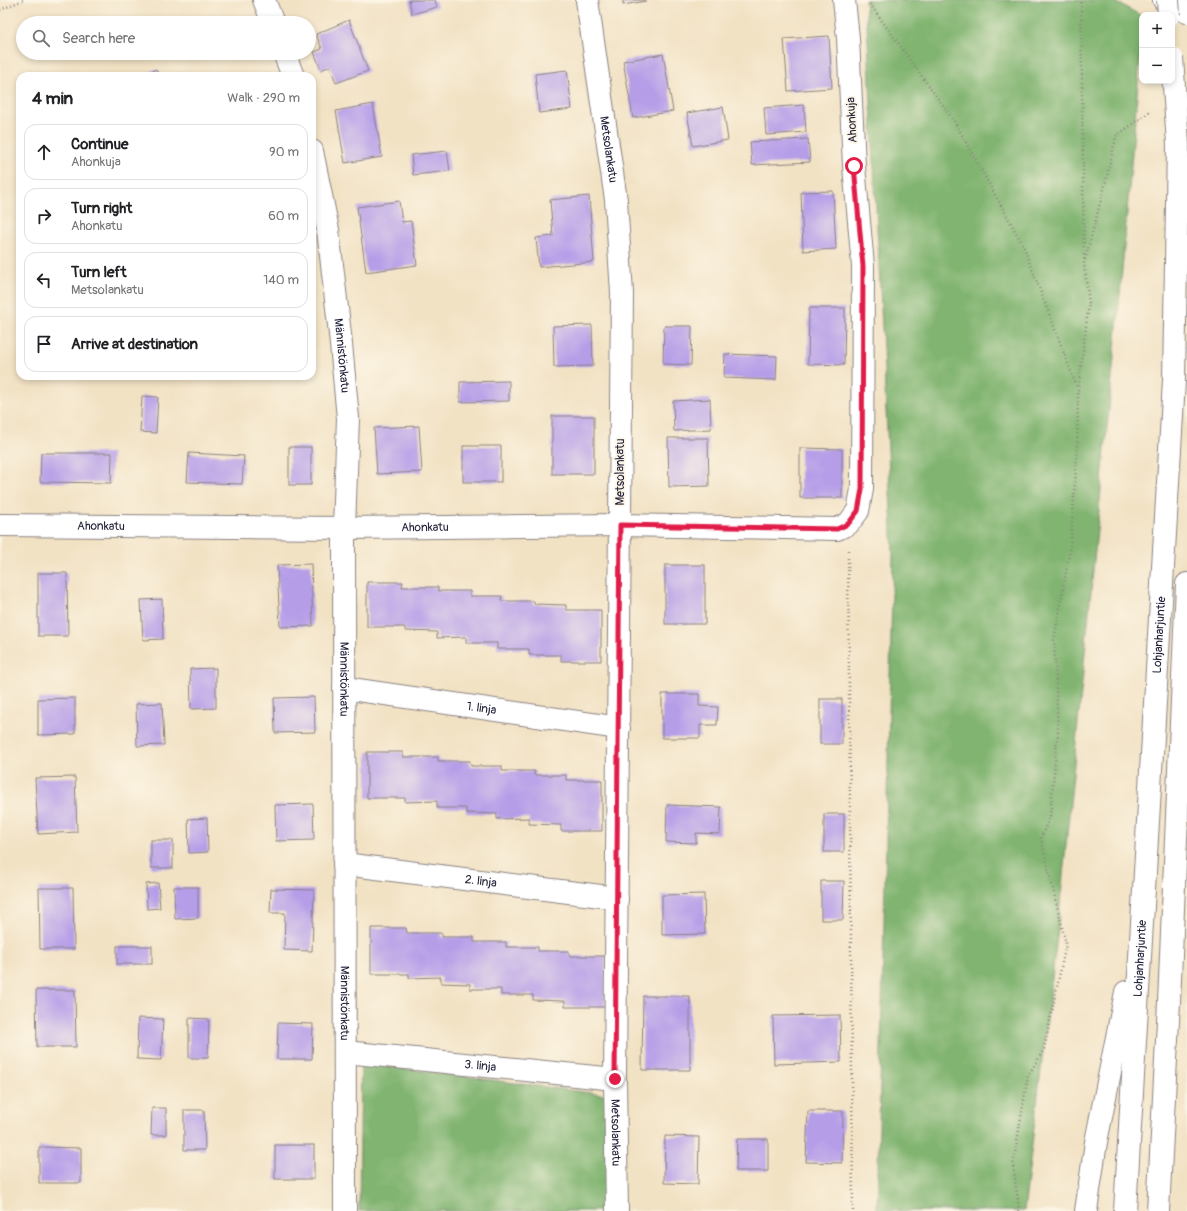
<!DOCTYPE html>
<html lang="en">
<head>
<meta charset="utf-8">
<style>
	body { margin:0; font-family:Pangolin,sans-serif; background:#f6f6f6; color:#202124 }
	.controls { position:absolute; right:12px; top:12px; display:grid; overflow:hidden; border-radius:8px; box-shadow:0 2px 6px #0003 }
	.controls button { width:36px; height:36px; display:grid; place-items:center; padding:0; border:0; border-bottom:1px solid #e0e0e0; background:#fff; color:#202124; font:20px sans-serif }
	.stop { position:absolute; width:12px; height:12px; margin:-9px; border:3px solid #e11d48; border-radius:50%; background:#fff }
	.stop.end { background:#e11d48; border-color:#fff; box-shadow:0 1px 4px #0008 }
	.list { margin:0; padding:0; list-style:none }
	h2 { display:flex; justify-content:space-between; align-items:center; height:52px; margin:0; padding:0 16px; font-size:17px }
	h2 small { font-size:13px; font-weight:400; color:#757577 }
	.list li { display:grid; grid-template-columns:26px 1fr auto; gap:12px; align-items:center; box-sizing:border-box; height:56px; margin:0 8px 8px; padding:0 8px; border:1px solid #e0e0e0; border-radius:12px }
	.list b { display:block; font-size:15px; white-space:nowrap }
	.list p { margin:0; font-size:13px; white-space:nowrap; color:#757577 }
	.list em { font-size:13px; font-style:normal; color:#757577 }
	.icon { flex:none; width:22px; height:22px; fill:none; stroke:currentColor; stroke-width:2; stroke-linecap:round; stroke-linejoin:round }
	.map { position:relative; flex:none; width:1187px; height:1211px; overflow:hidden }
	.search { position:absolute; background:#fff; box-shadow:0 2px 6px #0003; left:16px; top:16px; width:300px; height:44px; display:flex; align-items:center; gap:10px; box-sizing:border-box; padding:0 14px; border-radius:22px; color:#757577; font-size:15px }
	.panel { position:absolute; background:#fff; box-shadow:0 2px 6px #0003; left:16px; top:72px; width:300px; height:308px; border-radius:12px }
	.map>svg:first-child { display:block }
	.forest { fill:#80b470; stroke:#516b56 }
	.building { fill:#b59de8 }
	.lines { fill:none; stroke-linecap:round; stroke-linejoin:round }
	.minor-casing { stroke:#8a8280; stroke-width:24 }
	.highway-casing { stroke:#8a8280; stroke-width:24 }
	.path { stroke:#8a8280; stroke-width:2.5; stroke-dasharray:1 3; stroke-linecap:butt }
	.minor { stroke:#fff; stroke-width:22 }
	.highway { stroke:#fff; stroke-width:22 }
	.highway-bridge-casing { stroke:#8a8280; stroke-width:24; stroke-linecap:butt }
	.highway-bridge { stroke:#fff; stroke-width:22 }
	.route { stroke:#e11d48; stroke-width:5 }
	.labels { text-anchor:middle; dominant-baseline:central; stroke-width:3.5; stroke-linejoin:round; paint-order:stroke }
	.street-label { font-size:12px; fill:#22223b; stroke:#fcf5e5 }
</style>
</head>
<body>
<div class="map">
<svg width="1187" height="1211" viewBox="0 0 1187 1211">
	<rect width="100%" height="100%" fill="#fcf5e5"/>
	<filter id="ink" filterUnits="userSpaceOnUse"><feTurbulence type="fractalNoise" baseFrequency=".025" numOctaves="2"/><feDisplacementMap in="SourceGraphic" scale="8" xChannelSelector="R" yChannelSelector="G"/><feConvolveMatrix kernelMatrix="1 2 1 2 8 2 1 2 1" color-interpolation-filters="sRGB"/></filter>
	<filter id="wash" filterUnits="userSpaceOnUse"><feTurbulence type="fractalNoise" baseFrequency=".012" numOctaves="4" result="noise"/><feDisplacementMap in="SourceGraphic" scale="16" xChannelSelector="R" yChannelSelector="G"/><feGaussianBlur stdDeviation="0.9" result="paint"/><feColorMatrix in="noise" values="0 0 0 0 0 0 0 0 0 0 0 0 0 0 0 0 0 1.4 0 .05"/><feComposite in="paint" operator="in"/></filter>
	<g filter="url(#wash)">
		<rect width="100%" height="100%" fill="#f2e2c4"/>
		<g class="forest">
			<polygon points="865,0 1112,0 1142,16 1142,37 1118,317 1057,936 1024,1211 877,1211 893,553 868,41"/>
			<polygon points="361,1063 607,1095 609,1211 359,1211"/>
		</g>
		<g id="blocks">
			<g class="building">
				<polygon points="409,0 435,0 437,7 412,14"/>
				<polygon points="623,0 646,0 646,1 623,5"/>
				<polygon points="349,20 368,71 336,83 330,66 321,70 314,52 322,49 316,34"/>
				<polygon points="829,36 832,88 788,91 784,39"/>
				<polygon points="663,54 673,111 633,118 623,61"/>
				<polygon points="156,69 159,76 142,76"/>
				<polygon points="567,70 572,109 539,113 535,74"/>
				<polygon points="373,104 382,157 345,163 336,111"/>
				<polygon points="804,105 806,132 766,135 764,108"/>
				<polygon points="723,107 728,140 693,146 687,113"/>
				<polygon points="808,139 810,162 752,165 750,142"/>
				<polygon points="447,151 450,171 413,175 411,155"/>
				<polygon points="833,191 836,249 803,251 801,192"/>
				<polygon points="589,196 594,262 539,267 536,238 553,236 550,200"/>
				<polygon points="399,201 402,222 411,221 417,265 366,272 357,207"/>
				<polygon points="809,308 845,308 844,365 808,364"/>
				<polygon points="592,325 593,366 554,367 553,326"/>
				<polygon points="664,326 692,326 691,365 663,364"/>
				<polygon points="725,354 777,356 776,380 724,378"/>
				<polygon points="509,381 509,401 460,402 460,382"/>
				<polygon points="142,396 158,397 156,433 140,432"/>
				<polygon points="710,399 711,429 674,431 673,401"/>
				<rect x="552" y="416" width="42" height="58"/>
				<polygon points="419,426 422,472 377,474 374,428"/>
				<polygon points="668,438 708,438 709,486 669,487"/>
				<rect x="463" y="446" width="38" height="36"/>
				<rect x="289" y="447" width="22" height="38"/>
				<polygon points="800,448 842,449 842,498 800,498"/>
				<polygon points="41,453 112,453 111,483 40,482"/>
				<polygon points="189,453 244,456 242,484 187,482"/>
				<polygon points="311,564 313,626 280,627 277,565"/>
				<rect x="665" y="565" width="40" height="59"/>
				<polygon points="38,573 67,573 68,636 38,636"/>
				<polygon points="367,582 403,582 402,587 438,587 438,591 470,591 470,596 502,596 501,601 534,601 534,604 566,605 566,610 601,610 601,661 561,661 561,655 529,655 529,649 497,649 497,643 466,643 466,637 437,638 437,632 405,631 405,627 367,627"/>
				<polygon points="162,599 163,639 143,640 141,600"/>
				<polygon points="216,668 216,708 191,709 190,669"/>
				<polygon points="662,694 699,694 699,706 718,707 717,725 700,725 700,738 662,738"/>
				<polygon points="314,697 315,732 275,733 274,698"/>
				<polygon points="75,698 75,734 38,735 38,699"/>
				<rect x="820" y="699" width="22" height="45"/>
				<polygon points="162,703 164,745 137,746 136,704"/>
				<polygon points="367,752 403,752 403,757 438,757 438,761 470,761 471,766 502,766 502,771 535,771 534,775 566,775 566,780 602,780 602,831 561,831 561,825 529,824 529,818 497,819 497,814 466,813 466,808 437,808 437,801 405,802 405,798 367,798"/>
				<polygon points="75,777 77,832 38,834 35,778"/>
				<polygon points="313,804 314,840 276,841 275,805"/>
				<polygon points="667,805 721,807 720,834 696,833 696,843 666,842"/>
				<rect x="824" y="814" width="20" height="38"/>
				<polygon points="207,818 208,852 189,853 188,819"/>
				<rect x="151" y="840" width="22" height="28"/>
				<polygon points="821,881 844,881 843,920 821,920"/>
				<polygon points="158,883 160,908 147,909 146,884"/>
				<polygon points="174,887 198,887 198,918 175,919"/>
				<polygon points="39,888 73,888 74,949 40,949"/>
				<polygon points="271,889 314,890 312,951 284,950 285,913 270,913"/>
				<polygon points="704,894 705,934 662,935 662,895"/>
				<polygon points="371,928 406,928 407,933 442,933 442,937 474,937 474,942 506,942 506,947 538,947 538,951 569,951 569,956 606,956 605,1007 565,1007 565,1001 533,1000 533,995 501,995 501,989 470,989 470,984 441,983 441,977 409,978 409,974 371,974"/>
				<rect x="117" y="946" width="35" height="18"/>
				<polygon points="36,990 75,990 76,1047 37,1047"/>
				<polygon points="643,996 690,996 690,1070 642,1070"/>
				<polygon points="840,1015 841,1062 774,1064 773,1016"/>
				<polygon points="138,1018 163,1019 161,1060 137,1059"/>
				<polygon points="189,1018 209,1019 208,1058 189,1058"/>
				<polygon points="278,1023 313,1024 312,1059 277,1059"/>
				<polygon points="152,1108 166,1108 166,1135 151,1135"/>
				<polygon points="184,1110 204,1110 205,1150 184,1150"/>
				<polygon points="808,1111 843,1111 842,1163 806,1162"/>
				<polygon points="665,1136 699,1137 698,1184 664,1183"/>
				<polygon points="737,1139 768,1139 768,1171 736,1171"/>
				<rect x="275" y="1145" width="39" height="34"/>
				<polygon points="39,1147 81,1148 81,1183 39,1183"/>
			</g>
		</g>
	</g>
	<g filter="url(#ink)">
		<use href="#blocks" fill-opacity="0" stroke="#8a8280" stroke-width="1"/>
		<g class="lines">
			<defs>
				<g id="minor">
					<polyline points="264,0 273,23"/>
					<path id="s1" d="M587,0L616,200L622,293L615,1079L617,1211"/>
					<polyline points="1164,0 1187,12"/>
					<polyline points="284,53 293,76"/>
					<path id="s2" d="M312,151L328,230L340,334L348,418L344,528L345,1211"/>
					<path id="s3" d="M0,525L344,528L620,525L837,529L848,524L858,511L862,489L863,266L854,166L848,38L844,0"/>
					<path id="s4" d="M344,688L619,728"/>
					<path id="s5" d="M344,864L617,898"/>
					<path id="s6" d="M345,1052L615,1079"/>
				</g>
				<g id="highway">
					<polyline points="1086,1211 1096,1142 1126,992"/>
					<path id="s7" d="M1125,1211L1174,381L1178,144"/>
					<polyline points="1158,1211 1169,1002 1187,584"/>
				</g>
			</defs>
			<use href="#minor" class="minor-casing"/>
			<use href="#highway" class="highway-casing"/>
			<g class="path">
				<polyline points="870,4 954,121 1023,245 1078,390"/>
				<polyline points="0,10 23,0"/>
				<polyline points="1085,260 1106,181 1116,136 1151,111"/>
				<polyline points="848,550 853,1211"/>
				<polyline points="1018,1211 1019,1208 1013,1165 1028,1076 1044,1049 1066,944 1041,838 1050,816 1058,730 1054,640 1070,550 1077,454 1078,390 1089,303 1084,264 1081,0"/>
			</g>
			<use href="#minor" class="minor"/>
			<use href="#highway" class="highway"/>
			<defs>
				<g id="highway-bridge">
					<polyline points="1168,0 1169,15"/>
					<polyline points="1172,58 1178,144"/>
				</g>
			</defs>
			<use href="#highway-bridge" class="highway-bridge-casing"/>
			<use href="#highway-bridge" class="highway-bridge"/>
		</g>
	</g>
	<g class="lines" filter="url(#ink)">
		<polyline class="route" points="615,1079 620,525 837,529 848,524 858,511 862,489 863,266 854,166"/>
	</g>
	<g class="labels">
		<g class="street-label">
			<text transform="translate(852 120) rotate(-93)">Ahonkuja</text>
			<text stroke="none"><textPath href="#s1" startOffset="151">Metsolankatu</textPath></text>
			<text stroke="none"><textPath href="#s2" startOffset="207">Männistönkatu</textPath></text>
			<text transform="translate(620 472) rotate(-90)">Metsolankatu</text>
			<text stroke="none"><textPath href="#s3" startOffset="101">Ahonkatu</textPath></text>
			<text stroke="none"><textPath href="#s3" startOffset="425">Ahonkatu</textPath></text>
			<text stroke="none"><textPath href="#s7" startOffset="577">Lohjanharjuntie</textPath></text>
			<text stroke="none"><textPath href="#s2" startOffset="531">Männistönkatu</textPath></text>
			<text stroke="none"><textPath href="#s4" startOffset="139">1. linja</textPath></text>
			<text stroke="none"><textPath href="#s5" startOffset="138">2. linja</textPath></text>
			<text stroke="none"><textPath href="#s7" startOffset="253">Lohjanharjuntie</textPath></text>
			<text stroke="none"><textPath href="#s2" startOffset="855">Männistönkatu</textPath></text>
			<text stroke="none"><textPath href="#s6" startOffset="136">3. linja</textPath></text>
			<text stroke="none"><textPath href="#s1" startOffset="1135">Metsolankatu</textPath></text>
		</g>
	</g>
</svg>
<div class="controls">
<button>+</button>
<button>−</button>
</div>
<div class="stop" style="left:854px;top:166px"></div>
<div class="stop end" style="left:615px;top:1079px"></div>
<div class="search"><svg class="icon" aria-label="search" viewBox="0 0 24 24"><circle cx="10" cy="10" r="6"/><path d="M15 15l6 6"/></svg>Search here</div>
<section class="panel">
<h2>4 min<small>Walk · 290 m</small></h2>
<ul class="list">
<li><svg class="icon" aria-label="ahead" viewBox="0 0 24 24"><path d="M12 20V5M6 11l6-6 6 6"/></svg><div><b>Continue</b><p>Ahonkuja</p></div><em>90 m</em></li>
<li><svg class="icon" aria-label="right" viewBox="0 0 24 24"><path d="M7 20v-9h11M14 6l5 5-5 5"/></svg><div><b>Turn right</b><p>Ahonkatu</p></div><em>60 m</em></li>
<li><svg class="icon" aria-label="left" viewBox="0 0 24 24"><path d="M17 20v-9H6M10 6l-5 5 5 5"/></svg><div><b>Turn left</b><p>Metsolankatu</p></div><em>140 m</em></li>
<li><svg class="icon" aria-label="arrive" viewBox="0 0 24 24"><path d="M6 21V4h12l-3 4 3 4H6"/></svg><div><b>Arrive at destination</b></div></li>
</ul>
</section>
</div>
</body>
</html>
